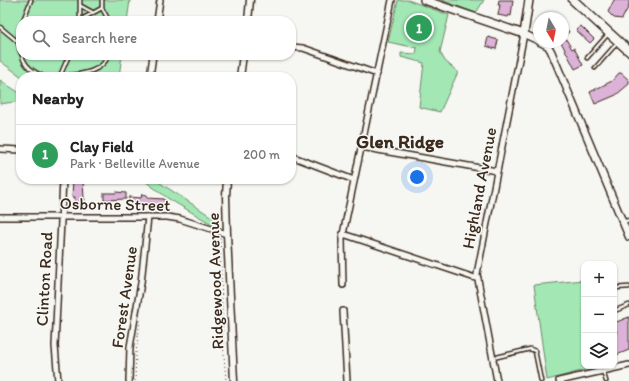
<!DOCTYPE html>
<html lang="en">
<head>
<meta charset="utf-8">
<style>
	body { margin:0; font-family:Itim,sans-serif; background:#f6f6f6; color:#222 }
	.controls { position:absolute; right:12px; bottom:12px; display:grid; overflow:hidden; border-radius:8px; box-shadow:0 1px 3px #0004 }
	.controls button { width:36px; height:36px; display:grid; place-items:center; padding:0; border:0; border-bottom:1px solid #e0e0e0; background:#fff; color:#222; font:20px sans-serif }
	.compass { position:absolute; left:533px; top:12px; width:36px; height:36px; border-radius:50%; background:#fff; box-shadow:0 1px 3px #0004; rotate:170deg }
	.you { position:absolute; left:417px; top:177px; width:14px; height:14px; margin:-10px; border:3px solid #fff; border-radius:50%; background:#1a73e8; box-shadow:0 0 0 6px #1a73e833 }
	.badge { display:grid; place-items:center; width:26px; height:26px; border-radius:50%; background:#1f6fb2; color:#fff; font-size:13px; font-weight:700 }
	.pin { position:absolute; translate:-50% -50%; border:2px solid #fff; box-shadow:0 1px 4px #0006 }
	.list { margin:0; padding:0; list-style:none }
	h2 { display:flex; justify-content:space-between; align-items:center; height:52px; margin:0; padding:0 16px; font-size:17px }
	h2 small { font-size:13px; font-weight:400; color:#767676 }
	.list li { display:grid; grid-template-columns:26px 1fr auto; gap:12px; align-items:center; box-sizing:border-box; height:60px; padding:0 16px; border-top:1px solid #e0e0e0 }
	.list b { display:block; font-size:15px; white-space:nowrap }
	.list p { margin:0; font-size:13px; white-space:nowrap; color:#767676 }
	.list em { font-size:13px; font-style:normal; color:#767676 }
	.icon { flex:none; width:22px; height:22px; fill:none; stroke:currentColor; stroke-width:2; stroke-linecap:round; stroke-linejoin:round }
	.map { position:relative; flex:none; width:629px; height:381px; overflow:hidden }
	.search { position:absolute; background:#fff; box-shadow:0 1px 3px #0004; left:16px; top:16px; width:280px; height:44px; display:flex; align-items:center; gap:10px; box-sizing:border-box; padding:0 14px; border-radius:16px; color:#767676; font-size:15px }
	.panel { position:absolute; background:#fff; box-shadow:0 1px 3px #0004; left:16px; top:72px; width:280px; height:112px; border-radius:16px }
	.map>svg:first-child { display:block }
	.green { fill:#a2e7b4; stroke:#6e8869 }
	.building { fill:#ddb2d8; stroke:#3b2a1e }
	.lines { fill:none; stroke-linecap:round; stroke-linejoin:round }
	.service-casing { stroke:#3b2a1e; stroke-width:5.5 }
	.minor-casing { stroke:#3b2a1e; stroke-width:8 }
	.tertiary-casing { stroke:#3b2a1e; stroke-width:9 }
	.secondary-casing { stroke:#3b2a1e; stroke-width:10 }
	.primary-casing { stroke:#3b2a1e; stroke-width:11 }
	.path { stroke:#3b2a1e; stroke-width:1; stroke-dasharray:1 3; stroke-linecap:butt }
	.service { stroke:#f6f6f2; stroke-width:2.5 }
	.minor { stroke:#f6f6f2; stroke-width:5 }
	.tertiary { stroke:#f6f6f2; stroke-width:6 }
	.secondary { stroke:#f6f6f2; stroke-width:7 }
	.primary { stroke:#f6f6f2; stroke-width:8 }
	.labels { text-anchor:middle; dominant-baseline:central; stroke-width:3; stroke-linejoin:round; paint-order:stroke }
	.street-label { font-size:17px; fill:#3b2a1e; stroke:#f6f6f2 }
	.quarter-label { font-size:19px; font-weight:bold; fill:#3b2a1e; stroke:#f6f6f2 }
</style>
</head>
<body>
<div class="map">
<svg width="629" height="381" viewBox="0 0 629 381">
	<rect width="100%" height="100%" fill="#f6f6f2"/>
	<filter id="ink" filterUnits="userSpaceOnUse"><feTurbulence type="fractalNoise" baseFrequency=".025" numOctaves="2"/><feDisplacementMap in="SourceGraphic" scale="8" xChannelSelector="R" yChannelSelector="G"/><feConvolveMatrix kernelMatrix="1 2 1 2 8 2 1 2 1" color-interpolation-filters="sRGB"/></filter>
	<g filter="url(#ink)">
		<g class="green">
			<polygon points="0,0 130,0 127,21 21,21 21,55 122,55 119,77 22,77 0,61"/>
			<polygon points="398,0 408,0 449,15 440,52 445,61 458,72 440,112 419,107 424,63 401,57 401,53 416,54 417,48 388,42"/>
			<polygon points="441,0 484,0 476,13"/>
			<polygon points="0,80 21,94 21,101 0,104"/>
			<polygon points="142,179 154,179 218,221 215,226 169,199"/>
			<polygon points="584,280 584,366 600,366 547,380 534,285"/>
		</g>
		<g class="building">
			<polygon points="499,0 513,0 511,16 509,15 508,17 498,15 500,5 498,5"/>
			<polygon points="614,0 629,0 629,6 622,19 614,18 608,12"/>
			<polygon points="563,24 569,32 564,36 572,49 574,48 583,65 575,69 561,42 563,42"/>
			<polygon points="581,26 594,39 590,43 576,30"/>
			<polygon points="488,37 498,40 496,49 486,46"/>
			<polygon points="619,73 621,73 629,80 629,84 616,95 595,104 590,92 612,81"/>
			<polygon points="73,179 83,180 84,199 85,199 83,207 74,207 75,197 72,197"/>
			<polygon points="116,192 126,193 126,199 104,200 104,193 116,193"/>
			<polygon points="142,194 147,195 147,198 164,199 164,200 166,201 165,207 146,203 146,206 128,205 129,197 141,198"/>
			<polygon points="629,317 629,350 614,356 614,334 617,333 614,323"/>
		</g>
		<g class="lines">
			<defs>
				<g id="service">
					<polyline points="102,0 102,8 109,21"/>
					<polyline points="81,6 92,12"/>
					<polyline points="80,20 102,8"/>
					<polyline points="23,21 31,0"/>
					<polyline points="80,21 80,0"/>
					<polyline points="0,27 18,42"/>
					<polyline points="21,27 18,42 21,53"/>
					<path d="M22,55C24,66 35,73 45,77"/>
					<polyline points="587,58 609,33"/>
					<polyline points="595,68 618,42"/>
					<polyline points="60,76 69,55"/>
					<path d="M55,77C74,74 100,76 109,55"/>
					<polyline points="623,222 629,220"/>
					<polyline points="614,288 629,287"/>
					<polyline points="614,311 629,305"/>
					<polyline points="493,358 530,349 535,351 541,381"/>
					<polyline points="603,371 606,381"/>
				</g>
				<g id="minor">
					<polyline points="157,21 160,0"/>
					<polyline points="291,47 303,48 377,74"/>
					<polyline points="150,77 153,55"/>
					<polyline points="361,147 497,171"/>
					<polyline points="0,149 21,150"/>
					<polyline points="291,156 354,180"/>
					<polyline points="0,217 167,217 180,219 227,234"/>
					<polyline points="343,234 478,279"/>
					<polyline points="343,285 342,239 392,0"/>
					<polyline points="343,311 347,381"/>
					<polyline points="58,381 55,346 63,179"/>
					<polyline points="129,381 130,347 141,283 148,217"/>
					<polyline points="497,381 477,274 524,34"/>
					<polyline points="559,381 629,365"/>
				</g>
				<g id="tertiary">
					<polyline points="248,21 250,0"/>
					<polyline points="524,34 539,41"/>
					<polyline points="540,42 548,46 551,51 629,237"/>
					<polyline points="240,77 243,55"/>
					<polyline points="227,179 226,196 227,234 234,381"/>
				</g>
				<polyline id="secondary" points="424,0 524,34 529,0"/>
				<polyline id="primary" points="573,0 629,51"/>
			</defs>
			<use href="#service" class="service-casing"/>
			<use href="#minor" class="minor-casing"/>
			<use href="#tertiary" class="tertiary-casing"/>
			<use href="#secondary" class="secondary-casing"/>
			<use href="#primary" class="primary-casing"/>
			<g class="path">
				<polyline points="220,238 223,341 226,381"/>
				<polyline points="135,381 136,352 140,320"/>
			</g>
			<use href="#service" class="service"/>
			<use href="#minor" class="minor"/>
			<use href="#tertiary" class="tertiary"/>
			<use href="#secondary" class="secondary"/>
			<use href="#primary" class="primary"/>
		</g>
	</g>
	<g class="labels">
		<g class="street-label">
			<text transform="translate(479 188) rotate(-79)">Highland Avenue</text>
			<text transform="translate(115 204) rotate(1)">Osborne Street</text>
			<text transform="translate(44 279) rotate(-87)">Clinton Road</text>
			<text transform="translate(215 281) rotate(-92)">Ridgewood Avenue</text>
			<text transform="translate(124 297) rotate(-82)">Forest Avenue</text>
		</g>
		<g class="quarter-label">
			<text x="400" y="141">Glen Ridge</text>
		</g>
	</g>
</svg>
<div class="controls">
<button>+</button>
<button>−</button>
<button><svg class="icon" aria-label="layers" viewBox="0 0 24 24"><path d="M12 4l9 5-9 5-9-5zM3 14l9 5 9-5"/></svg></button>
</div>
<svg class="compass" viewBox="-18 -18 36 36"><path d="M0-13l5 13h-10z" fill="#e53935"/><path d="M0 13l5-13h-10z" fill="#767676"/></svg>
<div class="you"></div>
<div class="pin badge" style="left:419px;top:28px;background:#2e9e5b">1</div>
<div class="search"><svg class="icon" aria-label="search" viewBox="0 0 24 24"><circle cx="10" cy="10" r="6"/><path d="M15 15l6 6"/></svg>Search here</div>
<section class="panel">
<h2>Nearby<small></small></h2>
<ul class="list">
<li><span class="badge" style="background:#2e9e5b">1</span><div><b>Clay Field</b><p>Park · Belleville Avenue</p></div><em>200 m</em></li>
</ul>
</section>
</div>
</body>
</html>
